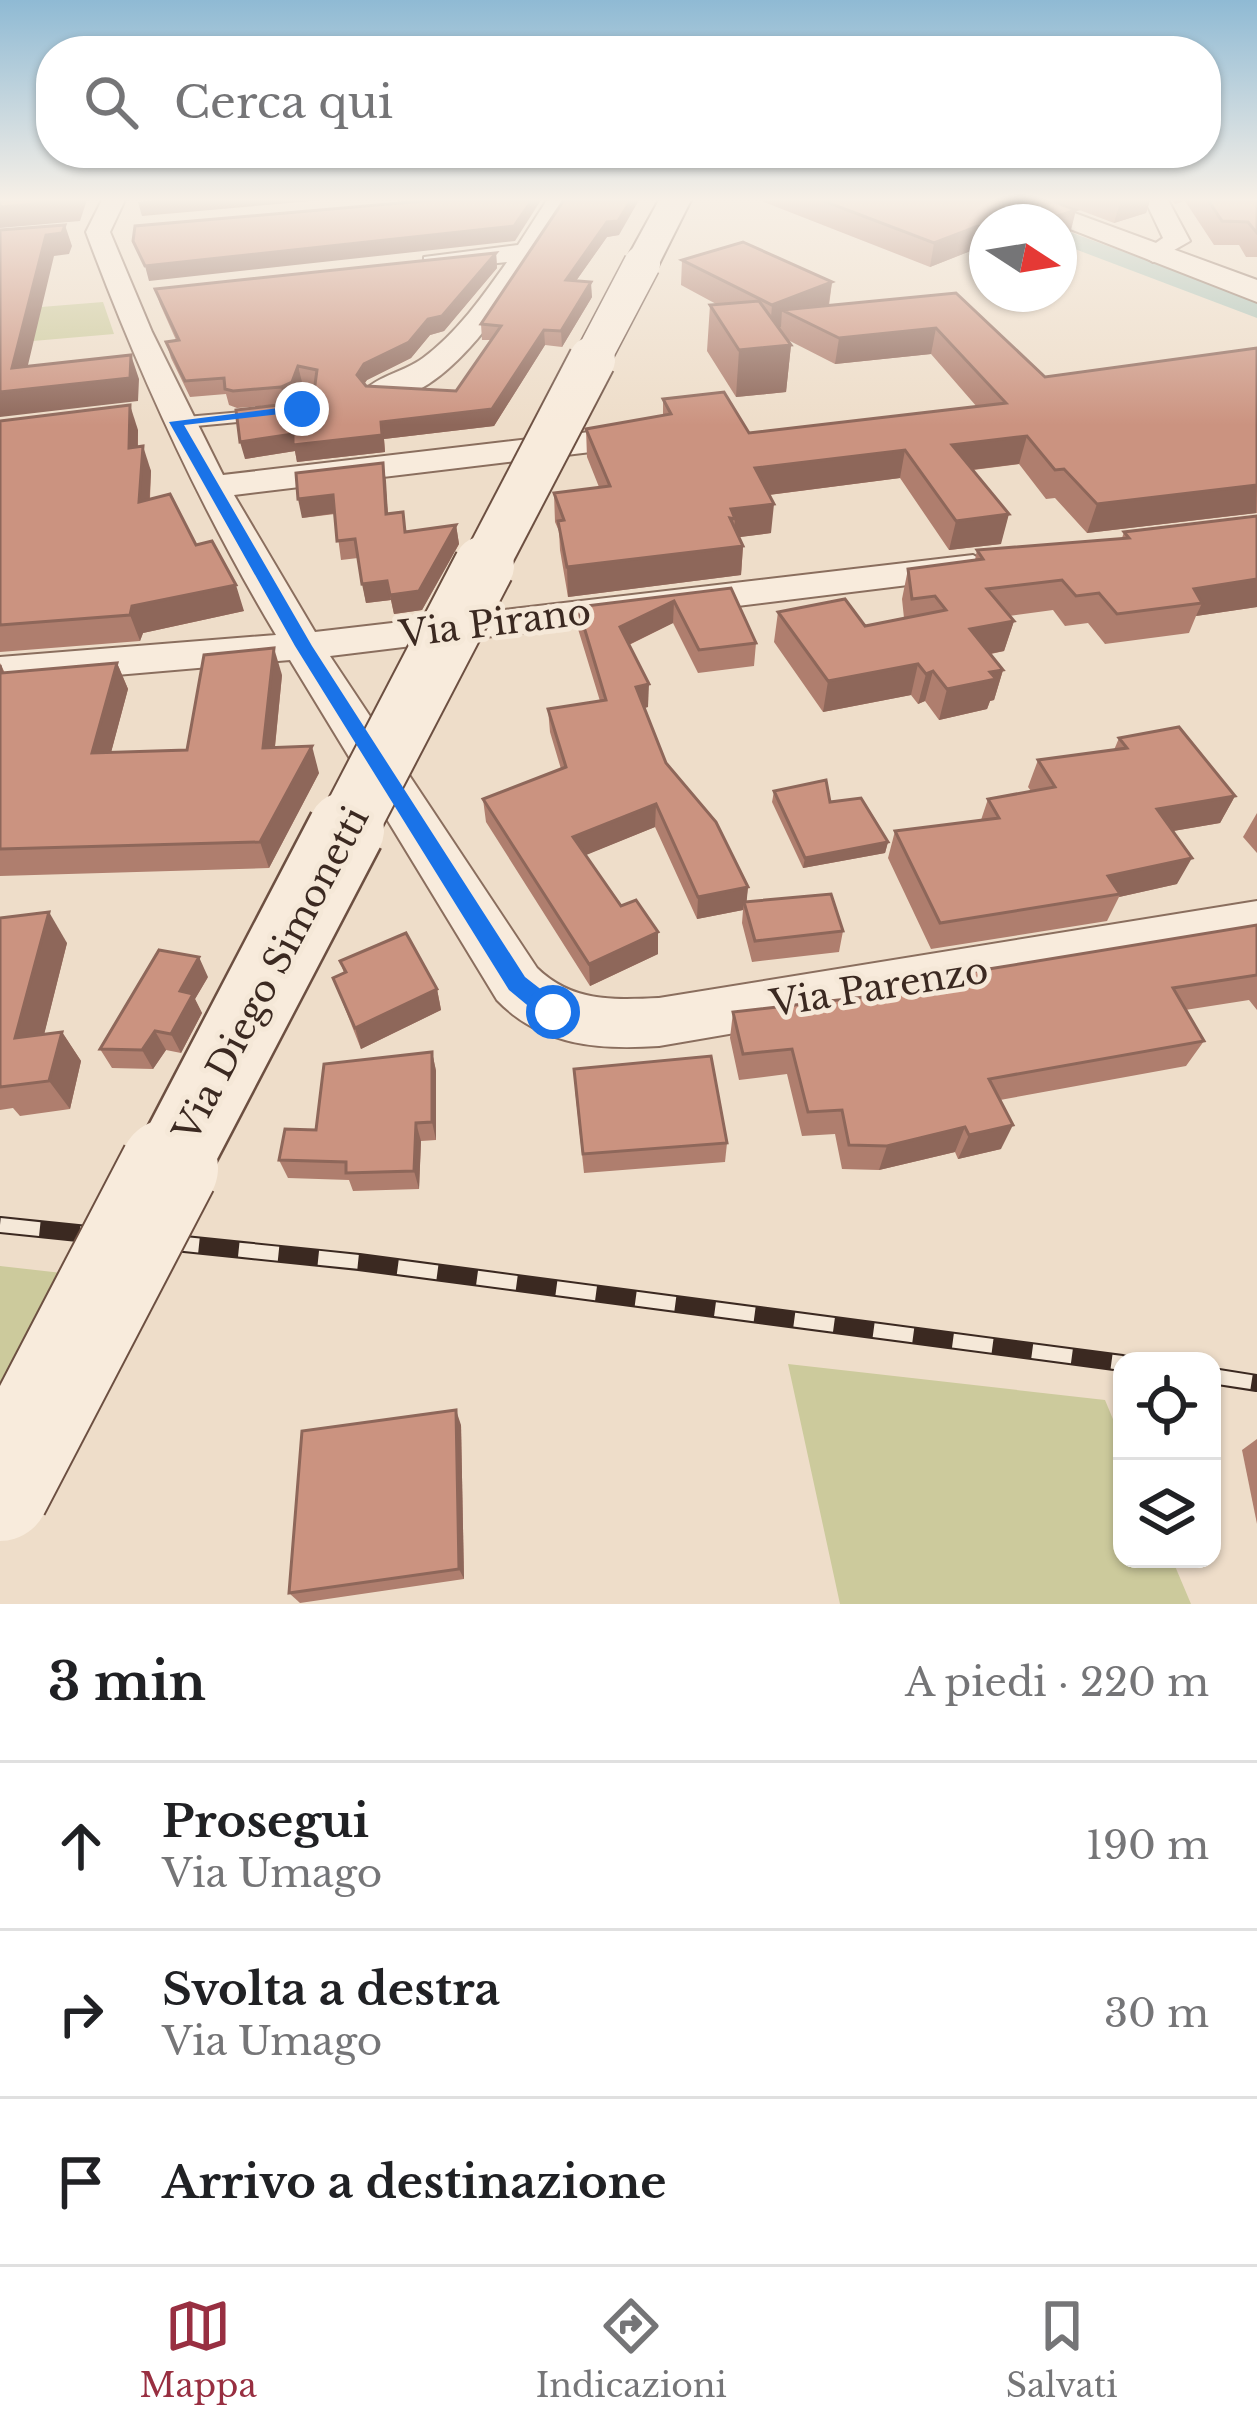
<!DOCTYPE html>
<html lang="it">
<head>
<meta charset="utf-8">
<style>
	body { margin:0; font-family:"Libre Baskerville",serif; background:#f6f6f6; color:#202124 }
	.controls { position:absolute; right:36px; bottom:36px; display:grid; overflow:hidden; border-radius:24px; box-shadow:0 3px 9px #0004 }
	.controls button { width:108px; height:108px; display:grid; place-items:center; padding:0; border:0; border-bottom:3px solid #e0e0e0; background:#fff; color:#202124; font:60px sans-serif }
	.compass { position:absolute; left:969px; top:204px; width:108px; height:108px; border-radius:50%; background:#fff; box-shadow:0 3px 9px #0004; rotate:102deg }
	.stop { position:absolute; width:36px; height:36px; margin:-27px; border:9px solid #1a73e8; border-radius:50%; background:#fff }
	.stop.end { background:#1a73e8; border-color:#fff; box-shadow:0 3px 12px #0008 }
	.list { margin:0; padding:0; list-style:none }
	h2 { display:flex; justify-content:space-between; align-items:center; height:156px; margin:0; padding:0 48px; font-size:51px }
	h2 small { font-size:39px; font-weight:400; color:#757577 }
	.list li { display:grid; grid-template-columns:78px 1fr auto; gap:36px; align-items:center; box-sizing:border-box; height:168px; padding:0 48px; border-top:3px solid #e0e0e0 }
	.list b { display:block; font-size:45px; white-space:nowrap }
	.list p { margin:0; font-size:39px; white-space:nowrap; color:#757577 }
	.list em { font-size:39px; font-style:normal; color:#757577 }
	.icon { flex:none; width:66px; height:66px; fill:none; stroke:currentColor; stroke-width:2; stroke-linecap:round; stroke-linejoin:round }
	.map { position:relative; flex:none; width:1257px; height:1604px; overflow:hidden }
	.search { position:absolute; background:#fff; box-shadow:0 3px 9px #0004; left:36px; right:36px; top:36px; height:132px; display:flex; align-items:center; gap:30px; box-sizing:border-box; padding:0 42px; border-radius:48px; color:#757577; font-size:45px }
	.sheet { height:660px; background:#fff }
	nav { display:flex; justify-content:space-around; align-items:center; box-sizing:border-box; height:168px; border-top:3px solid #e0e0e0; background:#fff; font-size:33px; color:#757577 }
	nav a { display:grid; justify-items:center; gap:6px }
	nav .on { color:#982f41 }
	.map>svg:first-child { display:block }
	.green { fill:#ccca9c }
	.lines { fill:none; stroke-linecap:round; stroke-linejoin:round }
	.canal { fill:#a9c2b7; fill-rule:evenodd }
	.service-casing { stroke:#8a6e5e; stroke-width:4 }
	.minor-casing { stroke:#8a6e5e; stroke-width:4 }
	.tertiary-casing { stroke:#8a6e5e; stroke-width:4 }
	.secondary-casing { stroke:#6c4f41; stroke-width:4 }
	.service { fill:#f8ebdc; fill-rule:evenodd }
	.minor { fill:#f8ebdc; fill-rule:evenodd }
	.tertiary { fill:#f8ebdc; fill-rule:evenodd }
	.secondary { fill:#f8ebdc; fill-rule:evenodd }
	.rail-casing { stroke:#3b2921; stroke-width:18 }
	.rail { stroke:#f5e8d8; stroke-width:14; stroke-dasharray:40; stroke-linecap:butt }
	.secondary-bridge-far4-casing { stroke:#6c4f41; stroke-width:39; stroke-linecap:butt }
	.secondary-bridge-far3-casing { stroke:#6c4f41; stroke-width:50; stroke-linecap:butt }
	.secondary-bridge-far2-casing { stroke:#6c4f41; stroke-width:64; stroke-linecap:butt }
	.secondary-bridge-far1-casing { stroke:#6c4f41; stroke-width:81; stroke-linecap:butt }
	.secondary-bridge-casing { stroke:#6c4f41; stroke-width:102; stroke-linecap:butt }
	.secondary-bridge-far4 { stroke:#f8ebdc; stroke-width:36 }
	.secondary-bridge-far3 { stroke:#f8ebdc; stroke-width:46 }
	.secondary-bridge-far2 { stroke:#f8ebdc; stroke-width:60 }
	.secondary-bridge-far1 { stroke:#f8ebdc; stroke-width:76 }
	.secondary-bridge { stroke:#f8ebdc; stroke-width:98 }
	.wall { fill:#af7e6e }
	.shaded-wall { fill:#8e675a }
	.building { fill:#cb9380; stroke:#8e675a; stroke-width:3 }
	.route { fill:#1a73e8 }
	.labels { text-anchor:middle; dominant-baseline:central; stroke-width:10; stroke-linejoin:round; paint-order:stroke }
	.street-label { font-size:36px; fill:#3b2921; stroke:#f5e8d8 }
</style>
</head>
<body>
<div class="map">
<svg width="1257" height="1604" viewBox="0 0 1257 1604">
	<rect width="100%" height="100%" fill="#eeddc9"/>
	<g class="green">
		<polygon points="103,302 114,334 33,341 41,307"/>
		<polygon points="0,1266 62,1273 0,1385"/>
		<polygon points="788,1364 1105,1400 1122,1441 1122,1559 1172,1559 1191,1604 840,1604"/>
	</g>
	<g class="lines">
		<polygon class="canal" points="1059,228 1257,301 1257,318 1059,243"/>
		<defs>
			<polygon id="service" points="304,386 317,389 315,404 289,417 175,428 167,423 175,418 286,408 299,402"/>
			<g id="minor">
				<path d="M102,200H125L110,232L152,332L223,475L641,426L657,436L641,446L234,495L315,632L973,555L992,566L973,577L330,656L537,968C572,1002 612,1000 659,998L1257,901V943L659,1046C599,1050 541,1046 497,1000L290,660L0,685V657L276,635C199,506 138,372 86,232Z"/>
				<path d="M547,200H570C536,256 449,418 369,398L364,391C378,376 406,371 423,358C457,333 483,296 507,262L433,270L424,267V257L518,245Z"/>
				<polygon points="1145,200 1168,200 1190,241 1153,262 1140,254 1163,238"/>
			</g>
			<polygon id="tertiary" points="996,200 1039,200 1257,280 1257,302"/>
			<polygon id="secondary" points="659,200 691,200 655,272 629,272 624,264"/>
		</defs>
		<use href="#service" class="service-casing"/>
		<use href="#minor" class="minor-casing"/>
		<use href="#tertiary" class="tertiary-casing"/>
		<use href="#secondary" class="secondary-casing"/>
		<use href="#service" class="service"/>
		<use href="#minor" class="minor"/>
		<use href="#tertiary" class="tertiary"/>
		<use href="#secondary" class="secondary"/>
		<defs>
			<g id="rail">
				<polyline points="0,1225 359,1262 1122,1363"/>
				<polyline points="1212,1376 1257,1383"/>
			</g>
		</defs>
		<use href="#rail" class="rail-casing"/>
		<use href="#rail" class="rail"/>
		<defs>
			<polyline id="secondary-bridge-far4" points="590,363 642,264"/>
			<polyline id="secondary-bridge-far3" points="483,569 592,360"/>
			<polyline id="secondary-bridge-far2" points="345,833 484,566"/>
			<polyline id="secondary-bridge-far1" points="168,1171 346,830"/>
			<polyline id="secondary-bridge" points="0,1492 169,1168"/>
		</defs>
		<use href="#secondary-bridge-far4" class="secondary-bridge-far4-casing"/>
		<use href="#secondary-bridge-far3" class="secondary-bridge-far3-casing"/>
		<use href="#secondary-bridge-far2" class="secondary-bridge-far2-casing"/>
		<use href="#secondary-bridge-far1" class="secondary-bridge-far1-casing"/>
		<use href="#secondary-bridge" class="secondary-bridge-casing"/>
		<use href="#secondary-bridge-far4" class="secondary-bridge-far4"/>
		<use href="#secondary-bridge-far3" class="secondary-bridge-far3"/>
		<use href="#secondary-bridge-far2" class="secondary-bridge-far2"/>
		<use href="#secondary-bridge-far1" class="secondary-bridge-far1"/>
		<use href="#secondary-bridge" class="secondary-bridge"/>
	</g>
	<g class="wall">
		<polygon points="564,200 619,235 607,237 576,281 592,297 562,347 545,345 494,426 384,439 385,452 297,462 295,451 245,459 287,404 314,392 315,385 302,382 295,399 285,404 237,408 229,405 226,394 190,397 171,358 166,342 176,340 160,304 155,289 496,253 497,268 444,331 430,335 411,358 367,380 364,384 366,386 456,391 491,340 482,340 481,324"/>
		<polygon points="759,200 1050,200 1070,234 987,222 987,255 973,250 930,267"/>
		<polygon points="1053,200 1150,200 1146,213 1114,223"/>
		<polygon points="1172,200 1257,200 1257,257 1246,257 1239,245 1214,245 1185,201 1175,204"/>
		<polygon points="682,260 832,282 829,306 956,293 1045,377 1257,348 1257,513 1087,533 1055,498 1046,499 1019,464 973,470 1001,544 949,550 900,478 769,495 771,533 739,537 743,546 741,575 568,597 560,550 559,531 555,522 554,493 599,487 587,457 586,429 663,415 663,399 749,433 977,407 931,354 835,364 788,340 791,345 786,392 736,397 707,351 710,305 718,305 681,285"/>
		<polygon points="0,421 138,430 138,447 151,471 150,499 196,545 244,611 143,633 140,641 0,652"/>
		<polygon points="383,463 388,513 406,532 456,525 459,544 422,610 394,614 391,600 366,603 358,558 341,560 335,514 302,518"/>
		<polygon points="1257,516 1257,607 1196,616 1189,633 1105,644 1088,623 1065,626 1053,610 1009,616 1014,621 1004,651 991,654 1003,670 994,700 990,701 987,709 939,720 925,701 918,704 911,695 823,712 774,642 778,612 865,626 904,618 902,599 908,569 975,560 977,550 1122,538 1124,532"/>
		<polygon points="731,588 756,643 754,666 698,673 673,623 629,645 648,707 644,708 666,763 748,887 746,902 843,931 839,952 752,962 742,923 743,910 697,919 655,827 585,855 658,954 590,986 486,822 483,799 561,769 550,732 548,709 600,701 578,629 578,607"/>
		<polygon points="0,663 5,673 117,663 128,689 111,752 187,750 282,675 275,747 319,773 269,868 0,876"/>
		<polygon points="1119,738 1235,796 1220,823 1173,831 1177,884 1119,897 1107,921 931,949 888,858 895,831 981,820 988,799 1031,791 1028,787 1038,760 1114,750"/>
		<polygon points="774,791 830,802 888,842 885,853 803,868 772,802"/>
		<polygon points="1257,813 1257,853 1243,837"/>
		<polygon points="0,918 67,943 44,1034 62,1032 81,1061 70,1109 20,1116 13,1108 0,1110"/>
		<polygon points="1257,925 1257,1010 1249,1000 1185,1010 1204,1041 1186,1066 1000,1100 1001,1149 958,1159 955,1152 879,1170 842,1169 835,1134 802,1136 787,1074 739,1080 730,1038 733,1012 921,990 923,985 963,978 964,973"/>
		<polygon points="340,961 437,989 441,1010 361,1049 333,978 344,973"/>
		<polygon points="208,977 195,999 202,1013 181,1053 166,1050 153,1069 112,1068 100,1049"/>
		<polygon points="432,1052 436,1071 436,1140 421,1141 419,1189 353,1191 349,1180 288,1178 279,1160 316,1130"/>
		<polygon points="575,1089 727,1143 725,1162 584,1173"/>
		<polygon points="461,1425 464,1579 300,1603 289,1593"/>
		<polygon points="1257,1439 1257,1524 1242,1450"/>
	</g>
	<g class="shaded-wall">
		<polygon points="74,200 87,200 80,221 0,228 0,207"/>
		<polygon points="157,200 323,200 142,216 138,202"/>
		<polygon points="532,200 541,200 515,241 149,281 145,266"/>
		<polygon points="631,200 639,200 619,235 607,237 566,295 566,280 607,222"/>
		<polygon points="1121,200 1150,200 1146,213 1114,223"/>
		<polygon points="1076,210 1070,234 1059,237 1059,222 1039,222"/>
		<polygon points="65,225 72,246 69,254 54,256 22,390 131,355 139,379 138,401 0,417 0,392 12,368 46,235"/>
		<polygon points="978,226 973,250 930,267 934,243"/>
		<polygon points="496,253 497,268 444,331 430,335 411,358 367,380 359,391 357,375 364,364"/>
		<polygon points="591,282 592,297 562,347 561,331"/>
		<polygon points="832,282 828,308 782,310 781,327 770,331 772,305"/>
		<polygon points="936,328 931,354 835,364 839,338"/>
		<polygon points="544,330 545,345 494,426 384,439 385,452 297,462 295,451 245,459 240,442 381,422 492,409"/>
		<polygon points="791,345 786,392 736,397 739,350"/>
		<polygon points="298,366 302,382 295,399 285,404 281,387"/>
		<polygon points="130,405 138,430 137,472 129,448"/>
		<polygon points="1027,436 1019,464 946,473 952,445"/>
		<polygon points="143,446 151,471 148,527 139,502"/>
		<polygon points="905,450 900,478 753,497 755,468"/>
		<polygon points="383,463 386,481 389,532 386,514"/>
		<polygon points="1257,485 1256,513 1087,533 1097,504"/>
		<polygon points="333,495 337,513 302,518 298,499"/>
		<polygon points="774,504 771,533 733,538 735,519 731,509"/>
		<polygon points="1009,514 1001,544 949,550 956,521"/>
		<polygon points="456,525 459,544 422,610 394,614 390,595"/>
		<polygon points="743,546 741,575 568,597 567,567"/>
		<polygon points="1257,579 1257,607 1196,616 1202,603 1194,589"/>
		<polygon points="387,581 391,600 366,603 362,584"/>
		<polygon points="236,585 244,611 143,633 140,641 130,615 132,606"/>
		<polygon points="674,601 673,623 620,649 620,627"/>
		<polygon points="1014,621 1004,651 962,659 970,629"/>
		<polygon points="274,648 282,675 272,775 263,748"/>
		<polygon points="117,663 128,689 104,779 92,753"/>
		<polygon points="918,664 911,695 823,712 828,681"/>
		<polygon points="1003,670 994,700 990,701 987,709 939,720 947,689 990,672"/>
		<polygon points="933,671 925,701 918,704 926,674"/>
		<polygon points="649,684 648,707 636,710 636,687"/>
		<polygon points="312,746 319,773 269,868 260,842"/>
		<polygon points="1235,796 1220,823 1144,836 1157,809"/>
		<polygon points="656,804 655,827 574,860 573,837"/>
		<polygon points="888,842 885,853 803,868 805,858"/>
		<polygon points="1192,858 1177,884 1119,897 1120,894 1108,876"/>
		<polygon points="748,887 746,908 744,902 743,910 697,919 698,897"/>
		<polygon points="49,912 67,943 36,1067 15,1038"/>
		<polygon points="658,932 658,954 590,986 589,964"/>
		<polygon points="199,957 208,977 195,999 202,1013 181,1053 171,1034 180,991"/>
		<polygon points="437,989 441,1010 361,1049 355,1028"/>
		<polygon points="155,1031 166,1050 153,1069 142,1050"/>
		<polygon points="62,1032 81,1061 70,1109 49,1081"/>
		<polygon points="432,1052 436,1071 436,1140 432,1122"/>
		<polygon points="416,1123 421,1141 419,1189 414,1171"/>
		<polygon points="1013,1125 1001,1149 958,1159 969,1135"/>
		<polygon points="965,1127 955,1152 879,1170 887,1146"/>
		<polygon points="456,1410 461,1425 464,1579 459,1569"/>
	</g>
	<g class="building">
		<polygon points="0,200 74,200 0,207"/>
		<polygon points="434,200 532,200 514,226 145,266 133,241 135,226"/>
		<polygon points="564,200 631,200 618,221 607,222 566,280 591,282 561,331 544,330 492,409 381,422 382,435 293,445 293,434 240,442 236,410 287,404 314,392 317,370 298,366 292,382 281,387 233,391 225,389 224,378 185,381 166,342 179,340 155,289 496,253 442,316 428,319 409,342 364,364 357,375 366,386 456,391 501,326 481,324"/>
		<polygon points="821,200 1050,200 1076,210 1039,222 987,222 987,229 978,226 934,243"/>
		<polygon points="1208,200 1257,200 1257,233 1248,222 1222,221"/>
		<polygon points="65,225 62,233 46,235 12,368 131,355 130,378 0,392 0,230"/>
		<polygon points="743,242 832,282 772,305 682,260"/>
		<polygon points="956,293 1045,377 1257,348 1257,485 1097,504 1064,469 1055,470 1027,436 952,445 1009,514 956,521 905,450 755,468 774,504 731,509 735,519 730,518 743,546 567,567 558,521 564,520 554,493 610,486 586,429 671,414 663,399 724,392 749,433 1006,403 936,328 839,338 782,310"/>
		<polygon points="759,301 791,345 739,350 710,305"/>
		<polygon points="130,405 129,448 143,446 139,502 170,494 196,545 212,541 236,585 132,606 130,615 0,625 0,421"/>
		<polygon points="383,463 386,514 403,512 405,532 456,525 419,591 390,595 387,581 362,584 355,539 337,541 333,495 298,499 296,473"/>
		<polygon points="1257,516 1257,579 1194,589 1202,603 1117,614 1099,593 1076,596 1062,580 987,589 1014,621 970,629 1003,670 990,672 996,679 947,689 933,671 926,674 918,664 828,681 778,612 845,599 865,626 946,610 935,596 912,599 908,569 983,559 977,550 1129,538 1124,532"/>
		<polygon points="731,588 756,643 699,650 674,601 620,627 649,684 636,687 666,763 716,822 748,887 698,897 656,804 573,837 621,906 636,900 658,932 589,964 483,799 566,767 548,709 606,700 578,607"/>
		<polygon points="274,648 263,748 312,746 260,842 0,849 0,665 2,673 117,663 92,753 187,750 204,655"/>
		<polygon points="1179,727 1235,796 1157,809 1192,858 1108,876 1120,894 940,923 895,831 999,818 988,799 1055,787 1038,760 1127,748 1119,738"/>
		<polygon points="826,780 830,802 861,798 888,842 805,858 774,791"/>
		<polygon points="831,894 843,931 755,941 744,902"/>
		<polygon points="49,912 15,1038 62,1032 49,1081 0,1087 0,918"/>
		<polygon points="1257,925 1257,975 1173,988 1204,1041 989,1079 1013,1125 969,1135 965,1127 887,1146 849,1145 842,1110 808,1112 792,1049 743,1054 733,1012 925,990 923,985 966,977 964,973"/>
		<polygon points="406,933 437,989 355,1028 333,978 346,972 340,961"/>
		<polygon points="159,950 199,957 180,991 193,994 171,1034 155,1031 142,1050 100,1049"/>
		<polygon points="432,1052 432,1122 416,1123 414,1171 346,1173 346,1162 279,1160 285,1129 316,1130 324,1064"/>
		<polygon points="711,1056 727,1143 583,1154 574,1069"/>
		<polygon points="456,1410 459,1569 289,1593 302,1431"/>
	</g>
	<linearGradient id="sky" x2="0" y2="1"><stop stop-color="#8fbad4"/><stop offset="0.47" stop-color="#f7f0e7"/><stop offset="1" stop-color="#f7f0e7" stop-opacity="0"/></linearGradient>
	<rect width="1257" height="425" fill="url(#sky)"/>
	<polygon class="route" points="302,405 307,411 184,425 312,646 525,977 561,1005 561,1019 544,1019 509,990 295,646 169,422"/>
	<g class="labels">
		<g class="street-label">
			<text transform="translate(495 623) rotate(-7)">Via Pirano</text>
			<text transform="translate(271 974) rotate(-62)">Via Diego Simonetti</text>
			<text transform="translate(879 987) rotate(-9)">Via Parenzo</text>
		</g>
	</g>
</svg>
<div class="controls">
<button><svg class="icon" aria-label="locate" viewBox="0 0 24 24"><circle cx="12" cy="12" r="6"/><path d="M12 2v4M12 18v4M2 12h4M18 12h4"/></svg></button>
<button><svg class="icon" aria-label="layers" viewBox="0 0 24 24"><path d="M12 4l9 5-9 5-9-5zM3 14l9 5 9-5"/></svg></button>
</div>
<svg class="compass" viewBox="-18 -18 36 36"><path d="M0-13l5 13h-10z" fill="#e53935"/><path d="M0 13l5-13h-10z" fill="#757577"/></svg>
<div class="stop" style="left:553px;top:1012px"></div>
<div class="stop end" style="left:302px;top:409px"></div>
<div class="search"><svg class="icon" aria-label="search" viewBox="0 0 24 24"><circle cx="10" cy="10" r="6"/><path d="M15 15l6 6"/></svg>Cerca qui</div>
</div>
<section class="sheet">
<h2>3 min<small>A piedi · 220 m</small></h2>
<ul class="list">
<li><svg class="icon" aria-label="ahead" viewBox="0 0 24 24"><path d="M12 20V5M6 11l6-6 6 6"/></svg><div><b>Prosegui</b><p>Via Umago</p></div><em>190 m</em></li>
<li><svg class="icon" aria-label="right" viewBox="0 0 24 24"><path d="M7 20v-9h11M14 6l5 5-5 5"/></svg><div><b>Svolta a destra</b><p>Via Umago</p></div><em>30 m</em></li>
<li><svg class="icon" aria-label="arrive" viewBox="0 0 24 24"><path d="M6 21V4h12l-3 4 3 4H6"/></svg><div><b>Arrivo a destinazione</b></div></li>
</ul>
</section>
<nav>
<a class="on"><svg class="icon" aria-label="map" viewBox="0 0 24 24"><path d="M3 6l6-2 6 2 6-2v14l-6 2-6-2-6 2zM9 4v14M15 6v14"/></svg>Mappa</a>
<a><svg class="icon" aria-label="directions" viewBox="0 0 24 24"><path d="M12 3l9 9-9 9-9-9zM9 14v-3h6M13 9l2 2-2 2"/></svg>Indicazioni</a>
<a><svg class="icon" aria-label="saved" viewBox="0 0 24 24"><path d="M7 4h10v16l-5-4-5 4z"/></svg>Salvati</a>
</nav>
</body>
</html>
